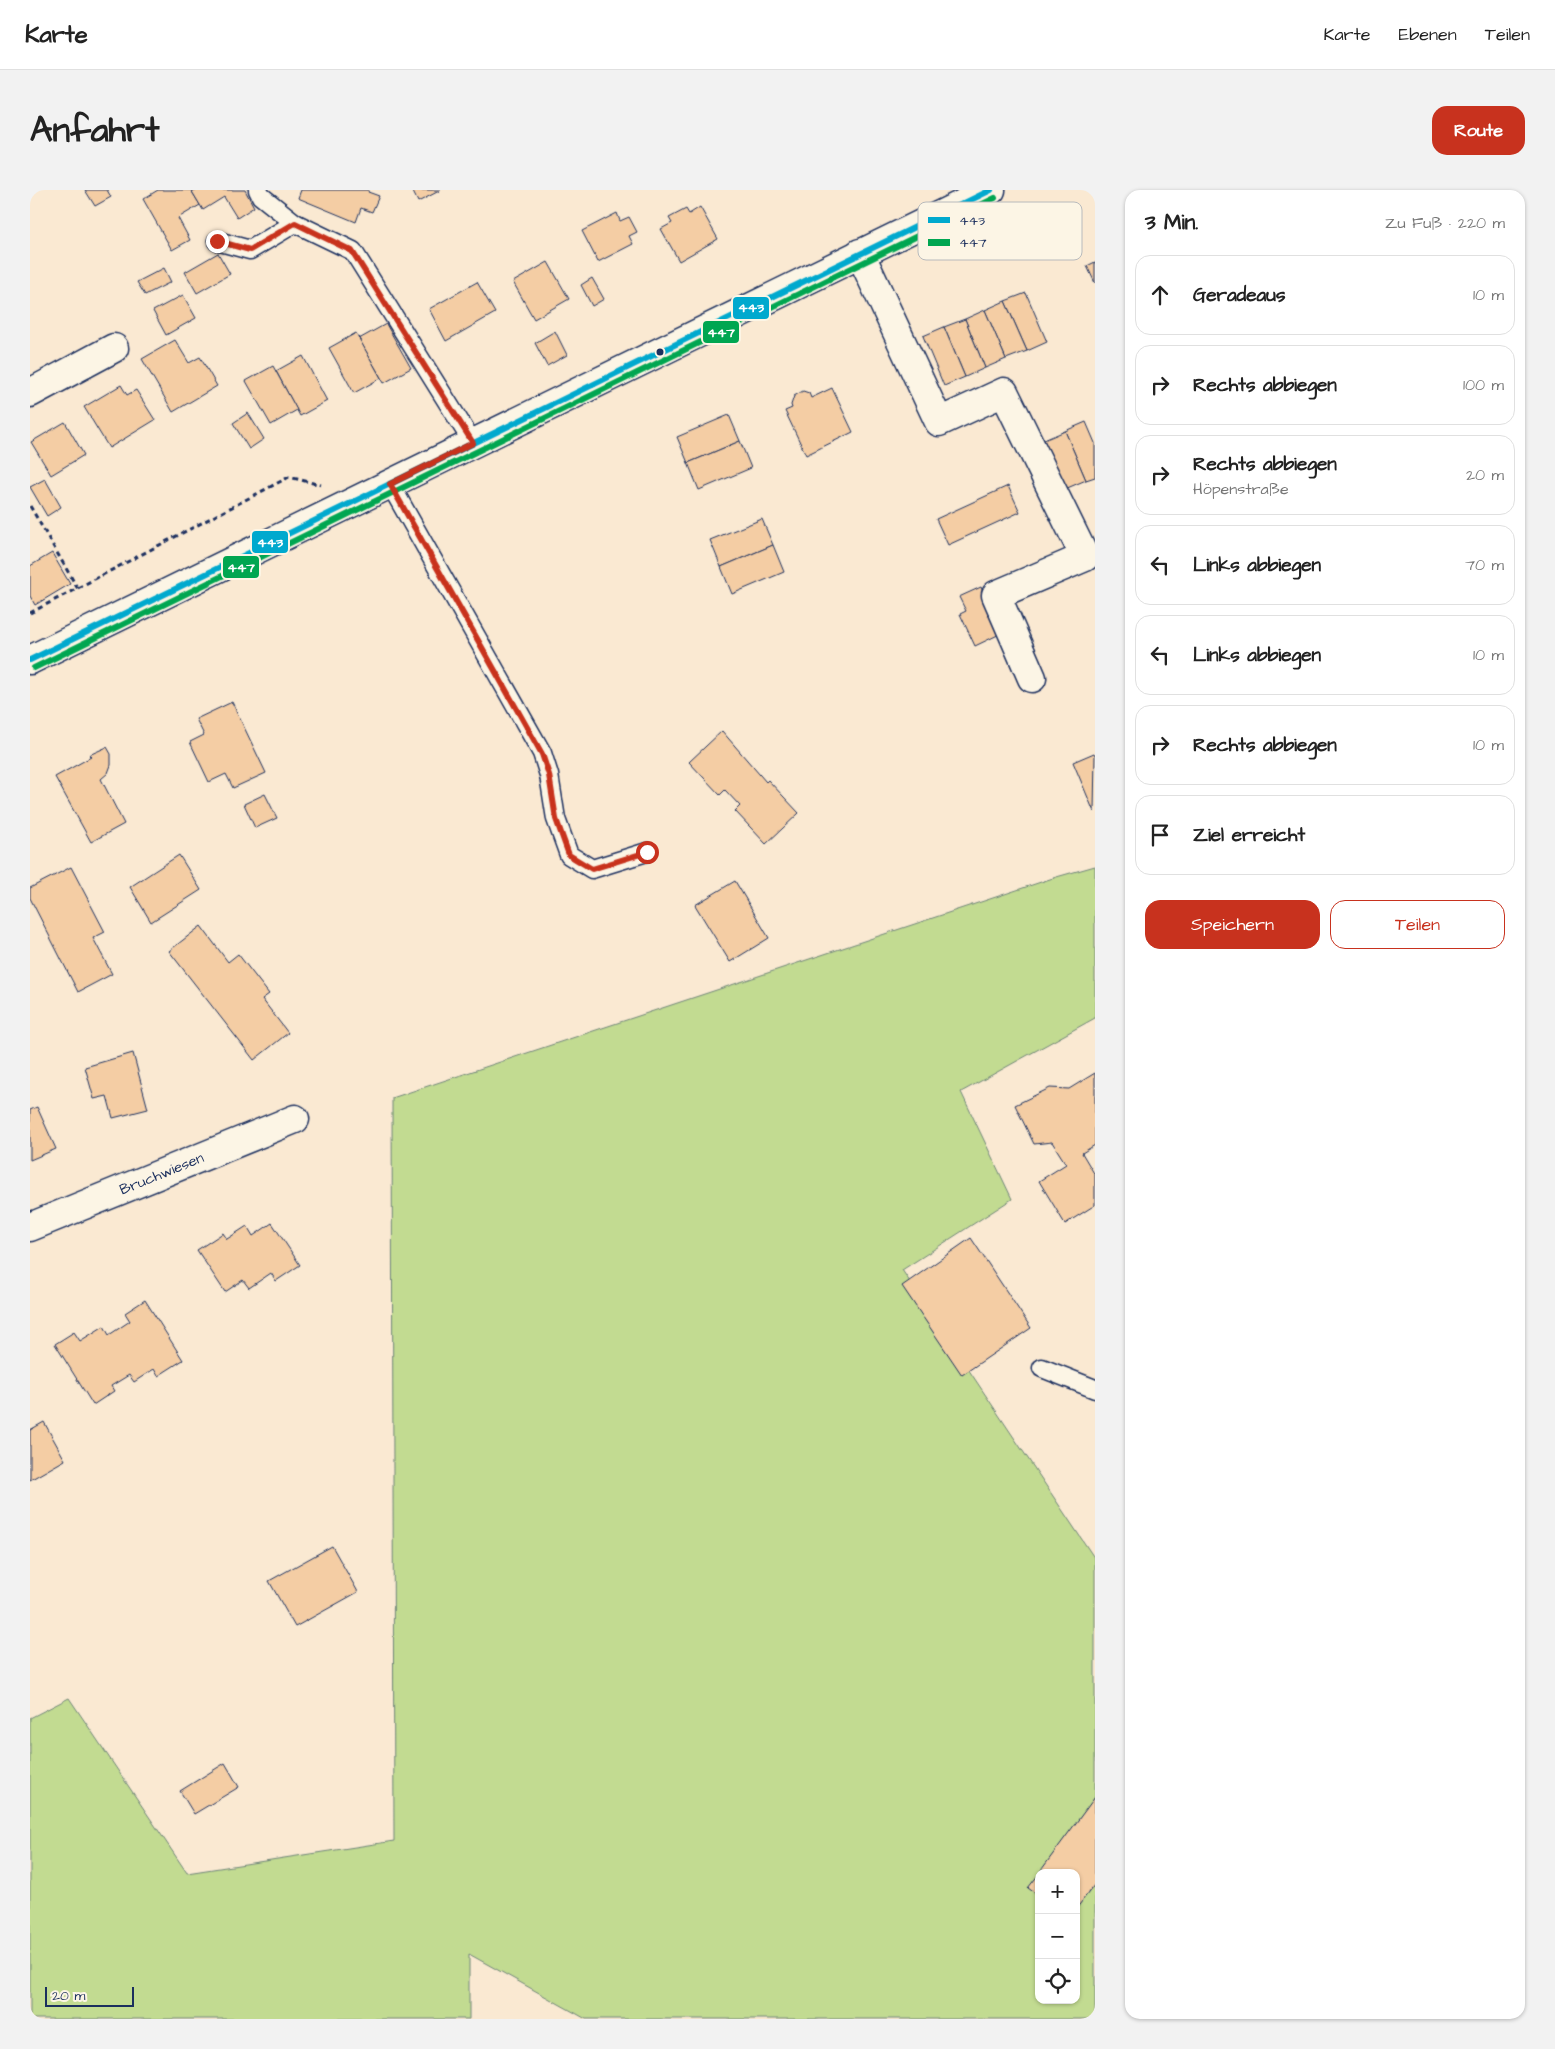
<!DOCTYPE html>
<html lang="de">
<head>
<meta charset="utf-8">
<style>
	body { margin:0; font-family:"Architects Daughter",sans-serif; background:#f2f2f2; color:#222 }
	.controls { position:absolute; right:15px; bottom:15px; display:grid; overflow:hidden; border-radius:10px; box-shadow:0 1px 4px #0004 }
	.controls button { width:45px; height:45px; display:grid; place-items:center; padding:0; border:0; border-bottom:1px solid #e0e0e0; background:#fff; color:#222; font:25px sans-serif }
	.scale { position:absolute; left:15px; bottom:12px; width:89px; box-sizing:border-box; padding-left:5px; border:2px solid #1b2f5e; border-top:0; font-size:14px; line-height:18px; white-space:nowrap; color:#1b2f5e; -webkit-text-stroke:4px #fcf5e5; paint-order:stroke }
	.stop { position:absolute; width:15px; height:15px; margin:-11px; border:4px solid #c8321e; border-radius:50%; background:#fff }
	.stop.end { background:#c8321e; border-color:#fff; box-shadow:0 1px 5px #0008 }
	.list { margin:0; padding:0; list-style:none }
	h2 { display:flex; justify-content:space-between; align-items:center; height:65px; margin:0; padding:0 20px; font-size:21px }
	h2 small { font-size:16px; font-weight:400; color:#767676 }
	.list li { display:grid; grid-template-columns:32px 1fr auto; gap:15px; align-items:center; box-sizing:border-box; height:80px; margin:0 10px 10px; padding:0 10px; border:1px solid #e0e0e0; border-radius:15px }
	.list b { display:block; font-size:19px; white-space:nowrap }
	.list p { margin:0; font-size:16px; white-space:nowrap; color:#767676 }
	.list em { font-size:16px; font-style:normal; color:#767676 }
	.actions { display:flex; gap:10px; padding:15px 20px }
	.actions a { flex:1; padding:11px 0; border:1px solid #c8321e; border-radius:15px; text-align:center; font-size:18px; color:#c8321e }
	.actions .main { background:#c8321e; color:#fff }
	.icon { flex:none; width:28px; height:28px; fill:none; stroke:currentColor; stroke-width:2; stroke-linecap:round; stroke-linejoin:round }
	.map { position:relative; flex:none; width:1065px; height:1829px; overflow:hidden; border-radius:15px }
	header { display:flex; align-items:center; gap:30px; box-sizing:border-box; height:70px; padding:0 25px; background:#fff; border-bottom:1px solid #e0e0e0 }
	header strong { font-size:24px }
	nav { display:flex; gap:28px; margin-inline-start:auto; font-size:18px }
	.intro { display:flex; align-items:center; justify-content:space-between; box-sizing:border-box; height:120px; padding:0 30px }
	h1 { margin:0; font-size:35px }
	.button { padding:12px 22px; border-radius:15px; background:#c8321e; color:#fff; font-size:18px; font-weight:700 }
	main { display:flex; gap:30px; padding:0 30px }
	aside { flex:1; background:#fff; border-radius:15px; box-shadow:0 1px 4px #0004 }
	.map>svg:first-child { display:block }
	.green { fill:#c2db91; stroke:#6e8578; fill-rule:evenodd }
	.building { fill:#f4cda4; stroke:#1b2f5e }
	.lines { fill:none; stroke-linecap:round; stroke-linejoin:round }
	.service-casing { stroke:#1b2f5e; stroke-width:21 }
	.minor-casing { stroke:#1b2f5e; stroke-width:31 }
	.secondary-casing { stroke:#1b2f5e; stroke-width:31 }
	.path { stroke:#1b2f5e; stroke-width:3; stroke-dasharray:5 4; stroke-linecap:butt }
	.service { stroke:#fcf5e5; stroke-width:18 }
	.minor { stroke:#fcf5e5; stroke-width:28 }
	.secondary { stroke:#fcf5e5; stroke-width:28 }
	.bus-1-casing { stroke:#fcf5e5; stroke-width:10 }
	.bus-2-casing { stroke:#fcf5e5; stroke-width:10 }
	.bus-1 { stroke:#00a9ce; stroke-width:6 }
	.bus-2 { stroke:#00a651; stroke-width:6 }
	.route { stroke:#c8321e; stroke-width:6 }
	.bus-dot { fill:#1b2f5e; stroke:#fcf5e5; stroke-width:2 }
	.labels { text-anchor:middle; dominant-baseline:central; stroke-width:4; stroke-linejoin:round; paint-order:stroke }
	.street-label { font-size:15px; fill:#1b2f5e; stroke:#fcf5e5 }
	.key { fill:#fcf5e5; stroke:#b8babc; stroke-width:1 }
	.key-label { font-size:14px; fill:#1b2f5e }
	.line-badge { stroke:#fcf5e5; stroke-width:2 }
	.badge-label { font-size:14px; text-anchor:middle; font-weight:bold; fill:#fff }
</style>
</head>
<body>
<header>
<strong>Karte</strong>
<nav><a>Karte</a><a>Ebenen</a><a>Teilen</a></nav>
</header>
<div class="intro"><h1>Anfahrt</h1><a class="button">Route</a></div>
<main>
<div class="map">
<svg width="1065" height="1829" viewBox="0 0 1065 1829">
	<rect width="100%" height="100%" fill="#fae9d2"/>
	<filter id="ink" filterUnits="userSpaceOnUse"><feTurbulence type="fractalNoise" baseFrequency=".02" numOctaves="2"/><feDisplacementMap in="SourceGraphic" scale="10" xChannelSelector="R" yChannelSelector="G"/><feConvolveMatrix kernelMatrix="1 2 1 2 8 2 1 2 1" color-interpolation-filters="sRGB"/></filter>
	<g filter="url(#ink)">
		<path class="green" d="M1065,676V828L931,902L982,1009L872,1080L1065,1369V1829H556L439,1764V1829H0V1528L39,1508L157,1683L364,1651L362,908L1023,688ZM1009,1683H1046V1810H1009Z"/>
		<g class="building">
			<polygon points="55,0 77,0 81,7 65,16"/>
			<polygon points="128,0 161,0 170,15 148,28 160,50 142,60 113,9"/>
			<polygon points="161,0 215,0 224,17 207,28 194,7 173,20"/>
			<polygon points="271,0 339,0 338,2 349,6 342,22 331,18 326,32 268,8"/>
			<polygon points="382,0 411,0 388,12"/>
			<polygon points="670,17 688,49 649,71 631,39 642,33 639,28 656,19 659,24"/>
			<polygon points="587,23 590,31 599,27 607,42 599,46 603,54 568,72 552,41"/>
			<polygon points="188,63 200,84 167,103 155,82"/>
			<polygon points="518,72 539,109 504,129 483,92"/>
			<polygon points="1065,72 1065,93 1057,76"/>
			<polygon points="134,78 141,92 115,105 107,92"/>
			<polygon points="562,88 574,109 562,116 551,95"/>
			<polygon points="447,92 465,123 416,151 399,119"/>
			<polygon points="996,103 1017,152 997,161 975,111"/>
			<polygon points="153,105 166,128 136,145 123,121"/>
			<polygon points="975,111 997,161 976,169 955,120"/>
			<polygon points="955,120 976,169 955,178 935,129"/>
			<polygon points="935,129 955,178 935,187 914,137"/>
			<polygon points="356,134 381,178 354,193 329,149"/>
			<polygon points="914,137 935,187 914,196 893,146"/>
			<polygon points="525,141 537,165 517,176 505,153"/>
			<polygon points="326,143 351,188 324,203 299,158"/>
			<polygon points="145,150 159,173 170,167 187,196 143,222 112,169"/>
			<polygon points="273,166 297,211 270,226 246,181"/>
			<polygon points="243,176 267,220 241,235 216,191"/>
			<polygon points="91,195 97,205 106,200 125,230 79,258 54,217"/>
			<polygon points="802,198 823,242 776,265 755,221 762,218 761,215 764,206 773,201 779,203 781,208"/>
			<polygon points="218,223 234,249 219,259 203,233"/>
			<polygon points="699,225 710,251 658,273 647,247"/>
			<polygon points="35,232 54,265 21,285 1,252"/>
			<polygon points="1056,232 1065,253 1065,287 1056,290 1035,241"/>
			<polygon points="1035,241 1056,290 1035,299 1014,250"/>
			<polygon points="710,251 721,278 669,300 658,273"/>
			<polygon points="15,289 31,317 17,326 0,297"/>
			<polygon points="978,296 990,322 918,355 906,329"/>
			<polygon points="732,329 743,355 691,377 680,350"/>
			<polygon points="743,355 754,382 702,404 691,377"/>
			<polygon points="22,363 40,394 5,415 0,406 0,376"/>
			<polygon points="951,397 972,443 945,456 930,424 936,421 929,407"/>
			<polygon points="202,512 236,583 203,598 196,584 179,592 160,552 174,545 166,529"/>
			<polygon points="692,541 736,592 738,590 769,623 736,654 705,621 710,616 695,600 690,605 659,572"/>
			<polygon points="77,557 81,564 81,575 78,583 71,589 94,634 61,652 25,587 61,567 59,565"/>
			<polygon points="1064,563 1065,565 1064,622 1043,572"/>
			<polygon points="235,604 247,628 225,638 214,614"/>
			<polygon points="149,665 171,700 121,732 100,697"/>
			<polygon points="41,677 75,742 63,748 82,784 48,802 0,708 0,698"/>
			<polygon points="705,691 739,748 700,772 665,715"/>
			<polygon points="171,736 198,772 208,764 239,804 232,809 258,843 224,870 139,761"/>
			<polygon points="103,863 118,919 83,928 77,906 64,909 55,877"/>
			<polygon points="1065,883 1065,955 1052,963 1065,985 1065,1015 1035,1034 1009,991 1036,974 1022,952 1004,954 985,915 1020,898 1039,899"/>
			<polygon points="7,917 26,959 0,970 0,920"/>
			<polygon points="242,1033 270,1075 246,1091 241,1083 219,1098 213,1090 195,1102 167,1060 193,1043 197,1049 217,1036 223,1046"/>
			<polygon points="941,1048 1001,1138 932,1185 872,1096"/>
			<polygon points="115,1110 153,1170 128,1186 124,1179 104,1192 99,1185 81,1196 84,1201 63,1215 25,1154 44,1142 50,1151 74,1136 79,1145 100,1131 95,1123"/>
			<polygon points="14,1232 35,1270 0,1290 0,1240"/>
			<polygon points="302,1356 328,1402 265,1437 239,1391"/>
			<polygon points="195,1573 209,1597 164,1624 150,1601"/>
			<polygon points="1065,1607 1065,1694 1046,1719 1046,1683 1009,1683"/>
			<polygon points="1009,1684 1009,1706 998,1698"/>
		</g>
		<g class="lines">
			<defs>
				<g id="service">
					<polyline points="228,0 231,6 265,33 323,61 443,253"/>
					<polyline points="187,51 220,60 265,33"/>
					<polyline points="360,294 512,563 519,585 526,629 539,665 562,679 617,662"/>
					<polyline points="1012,1178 1065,1199"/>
				</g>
				<g id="minor">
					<polyline points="830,63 909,232 974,202 1055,367 966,405 1002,488"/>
					<polyline points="0,203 84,158"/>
					<path id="s1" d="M0,1037L265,929"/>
				</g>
				<polyline id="secondary" points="0,470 961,0"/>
			</defs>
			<use href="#service" class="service-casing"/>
			<use href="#minor" class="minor-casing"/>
			<use href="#secondary" class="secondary-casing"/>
			<g class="path">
				<polyline points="0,316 48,399"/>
				<polyline points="0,423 259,287 291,295"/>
			</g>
			<use href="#service" class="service"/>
			<use href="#minor" class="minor"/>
			<use href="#secondary" class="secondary"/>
			<defs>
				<polyline id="bus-1" points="0,470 961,0"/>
				<polyline id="bus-2" points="4,478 965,8"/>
			</defs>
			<use href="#bus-1" class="bus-1-casing"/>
			<use href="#bus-2" class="bus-2-casing"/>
			<use href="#bus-1" class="bus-1"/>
			<use href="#bus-2" class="bus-2"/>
		</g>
	</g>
	<g class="lines" filter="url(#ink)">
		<polyline class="route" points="187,51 220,60 265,33 322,61 443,253 360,294 512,564 519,585 526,629 539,665 562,679 617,662"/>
	</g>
	<circle class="bus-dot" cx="630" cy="162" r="4.5"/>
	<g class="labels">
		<g class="street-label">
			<text stroke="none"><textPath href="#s1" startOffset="142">Bruchwiesen</textPath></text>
		</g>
	</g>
	<rect x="888" y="12" width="164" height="58" rx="8" class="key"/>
	<rect x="898" y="27" width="22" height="6" fill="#00a9ce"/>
	<rect x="898" y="49" width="22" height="7" fill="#00a651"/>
	<g class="key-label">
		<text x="929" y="35">443</text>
		<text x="929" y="57">447</text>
	</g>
	<g class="line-badge">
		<rect x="702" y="106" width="38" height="24" rx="5" fill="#00a9ce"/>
		<rect x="672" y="130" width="38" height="24" rx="5" fill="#00a651"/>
		<rect x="221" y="340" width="38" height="24" rx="5" fill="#00a9ce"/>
		<rect x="192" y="365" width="38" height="24" rx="5" fill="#00a651"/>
	</g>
	<g class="badge-label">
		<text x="721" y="122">443</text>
		<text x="691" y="147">447</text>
		<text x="240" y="357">443</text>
		<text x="211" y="382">447</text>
	</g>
</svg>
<div class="controls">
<button>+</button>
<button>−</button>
<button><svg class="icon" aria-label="locate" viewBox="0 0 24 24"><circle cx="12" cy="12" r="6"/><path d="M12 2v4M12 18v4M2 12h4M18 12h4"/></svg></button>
</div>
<div class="scale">20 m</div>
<div class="stop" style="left:617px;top:662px"></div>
<div class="stop end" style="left:187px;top:51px"></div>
</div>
<aside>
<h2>3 Min.<small>Zu Fuß · 220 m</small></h2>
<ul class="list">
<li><svg class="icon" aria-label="ahead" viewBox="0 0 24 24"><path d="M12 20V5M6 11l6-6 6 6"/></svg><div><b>Geradeaus</b></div><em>10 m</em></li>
<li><svg class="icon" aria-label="right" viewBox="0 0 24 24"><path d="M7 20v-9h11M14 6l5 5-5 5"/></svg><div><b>Rechts abbiegen</b></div><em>100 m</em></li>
<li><svg class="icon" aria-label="right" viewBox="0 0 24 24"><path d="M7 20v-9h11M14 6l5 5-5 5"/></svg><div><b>Rechts abbiegen</b><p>Höpenstraße</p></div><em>20 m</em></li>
<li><svg class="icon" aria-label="left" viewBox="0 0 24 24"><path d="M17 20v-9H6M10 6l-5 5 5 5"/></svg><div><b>Links abbiegen</b></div><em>70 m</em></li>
<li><svg class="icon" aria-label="left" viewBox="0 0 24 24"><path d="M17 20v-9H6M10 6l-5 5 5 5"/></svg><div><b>Links abbiegen</b></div><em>10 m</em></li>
<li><svg class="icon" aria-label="right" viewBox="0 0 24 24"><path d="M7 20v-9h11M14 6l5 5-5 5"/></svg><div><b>Rechts abbiegen</b></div><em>10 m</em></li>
<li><svg class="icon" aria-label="arrive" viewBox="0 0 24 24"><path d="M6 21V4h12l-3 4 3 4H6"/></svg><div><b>Ziel erreicht</b></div></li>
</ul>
<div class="actions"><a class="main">Speichern</a><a>Teilen</a></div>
</aside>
</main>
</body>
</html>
